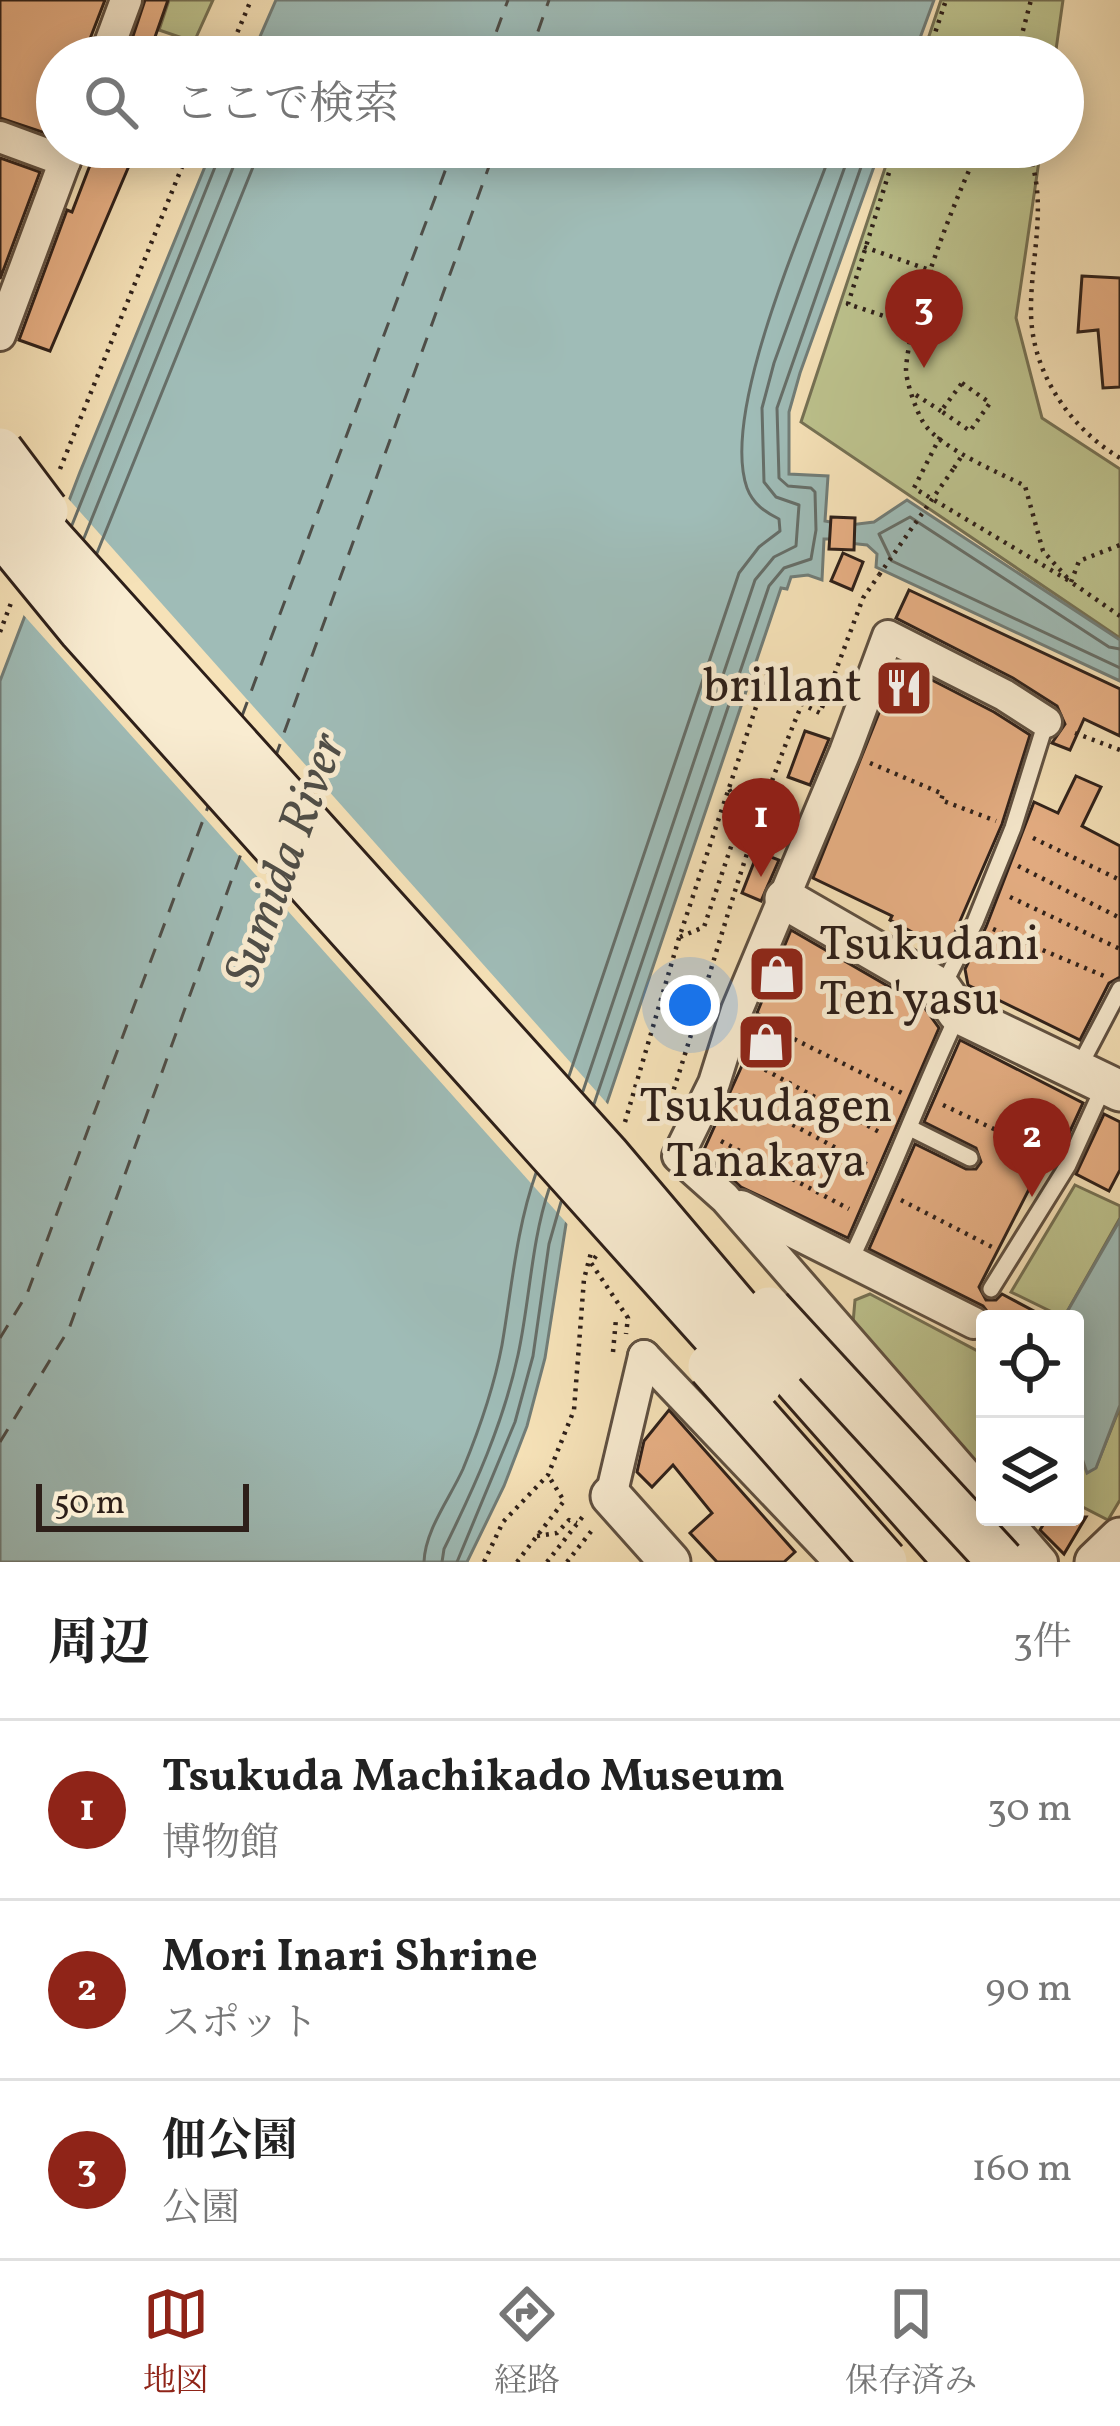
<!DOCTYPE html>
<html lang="ja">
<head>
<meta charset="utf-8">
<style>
	body { margin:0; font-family:Vollkorn,"Noto Serif JP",serif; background:#f6f6f6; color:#222 }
	.controls { position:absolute; right:36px; bottom:36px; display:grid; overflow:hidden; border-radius:12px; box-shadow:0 6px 30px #0003 }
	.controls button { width:108px; height:108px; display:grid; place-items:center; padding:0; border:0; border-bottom:3px solid #e0e0e0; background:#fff; color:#222; font:60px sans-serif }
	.scale { position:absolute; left:36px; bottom:30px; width:213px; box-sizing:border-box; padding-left:12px; border:6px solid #2d1f19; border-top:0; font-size:33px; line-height:42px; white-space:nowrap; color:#2d1f19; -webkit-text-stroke:9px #f9ecd1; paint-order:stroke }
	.you { position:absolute; left:690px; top:1005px; width:42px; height:42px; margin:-30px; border:9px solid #fff; border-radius:50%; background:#1a73e8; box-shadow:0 0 0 18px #1a73e833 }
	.badge { display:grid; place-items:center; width:78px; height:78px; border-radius:50%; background:#8f2418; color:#fff; font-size:39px; font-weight:700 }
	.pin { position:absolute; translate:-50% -99px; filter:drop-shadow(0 3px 6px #0008) }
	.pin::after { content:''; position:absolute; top:63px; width:42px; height:36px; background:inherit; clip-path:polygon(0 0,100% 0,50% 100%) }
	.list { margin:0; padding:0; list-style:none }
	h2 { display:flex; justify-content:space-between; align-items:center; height:156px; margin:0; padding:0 48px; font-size:51px }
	h2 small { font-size:39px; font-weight:400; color:#767676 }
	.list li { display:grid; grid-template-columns:78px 1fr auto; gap:36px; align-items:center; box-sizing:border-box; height:180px; padding:0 48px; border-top:3px solid #e0e0e0 }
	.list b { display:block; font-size:45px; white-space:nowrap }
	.list p { margin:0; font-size:39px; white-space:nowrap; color:#767676 }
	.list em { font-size:39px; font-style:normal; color:#767676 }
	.icon { flex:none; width:66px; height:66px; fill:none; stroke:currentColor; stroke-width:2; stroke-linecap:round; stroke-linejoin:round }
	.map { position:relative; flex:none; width:1120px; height:1562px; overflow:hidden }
	.search { position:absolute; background:#fff; box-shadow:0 6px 30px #0003; left:36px; right:36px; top:36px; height:132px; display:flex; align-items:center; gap:30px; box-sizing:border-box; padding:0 42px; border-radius:66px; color:#767676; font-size:45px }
	.sheet { height:696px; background:#fff }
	nav { display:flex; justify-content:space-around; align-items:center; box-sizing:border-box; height:168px; border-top:3px solid #e0e0e0; background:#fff; font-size:33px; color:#767676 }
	nav a { display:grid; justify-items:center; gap:6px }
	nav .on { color:#8f2418 }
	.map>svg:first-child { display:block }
	.green { fill:#bdc38e; stroke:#757154; stroke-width:3 }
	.water { fill:#9fbcb7; stroke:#717d78; stroke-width:3 }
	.pier { fill:#f6e2b8 }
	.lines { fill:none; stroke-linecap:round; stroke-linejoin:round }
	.shore { stroke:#666e68; stroke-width:3 }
	.ferry { stroke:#4f4e48; stroke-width:3; stroke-dasharray:15 12; stroke-linecap:butt }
	.building { fill:#e8b085; stroke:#2d1f19; stroke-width:3 }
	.service-casing { stroke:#5f5041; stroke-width:21 }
	.minor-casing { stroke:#5f5041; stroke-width:36 }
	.tertiary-casing { stroke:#5f5041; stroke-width:45 }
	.secondary-casing { stroke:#2d1f19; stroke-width:51 }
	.path { stroke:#2d1f19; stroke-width:4.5; stroke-dasharray:3 6; stroke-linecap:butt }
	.service { stroke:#f9ecd1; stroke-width:15 }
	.minor { stroke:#f9ecd1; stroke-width:30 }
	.tertiary { stroke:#f9ecd1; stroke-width:39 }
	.secondary { stroke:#f9ecd1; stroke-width:45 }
	.secondary-bridge-casing { stroke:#2d1f19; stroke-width:51; stroke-linecap:butt }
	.path-bridge { stroke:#2d1f19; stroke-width:4.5; stroke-dasharray:3 6; stroke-linecap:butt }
	.secondary-bridge { stroke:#f9ecd1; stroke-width:45 }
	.labels { text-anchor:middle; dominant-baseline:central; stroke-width:10; stroke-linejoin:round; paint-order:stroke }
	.poi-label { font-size:48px; fill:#2d1f19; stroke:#f9ecd1; text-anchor:end }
	.water-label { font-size:51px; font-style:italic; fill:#4f4e48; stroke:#f9ecd1 }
</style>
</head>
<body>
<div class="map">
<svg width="1120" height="1562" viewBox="0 0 1120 1562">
	<rect width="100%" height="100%" fill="#f6e2b8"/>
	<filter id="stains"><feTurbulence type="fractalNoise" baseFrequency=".00167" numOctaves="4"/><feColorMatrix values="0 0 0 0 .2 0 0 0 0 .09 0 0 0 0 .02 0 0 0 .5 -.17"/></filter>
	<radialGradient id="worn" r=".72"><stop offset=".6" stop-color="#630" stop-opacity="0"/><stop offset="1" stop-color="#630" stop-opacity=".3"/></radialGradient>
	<g class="green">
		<polygon points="169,0 213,0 194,42 159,30"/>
		<polygon points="941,0 1063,0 1055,57 922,57"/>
		<polygon points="892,147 1041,147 1016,318 1042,418 1120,469 1120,638 801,422"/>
		<polygon points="1075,1185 1120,1206 1120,1218 1063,1319 1054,1319 1056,1314 1011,1292"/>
		<polygon points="870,1294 985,1355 985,1481 853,1323 855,1300"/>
		<polygon points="1120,1407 1120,1500 1108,1520 1075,1503 1075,1438 1088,1472 1096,1467"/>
	</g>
	<g class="water">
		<polygon points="276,0 934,0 913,57 251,57"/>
		<polygon points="213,147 881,147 800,373 789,412 789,474 828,476 825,521 836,523 835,539 824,539 822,580 808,575 791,577 787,589 781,588 566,1224 545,1358 527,1426 504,1486 467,1562 0,1562 0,681 80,472"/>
		<polygon points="907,500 1120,640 1120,681 876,567 877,554 867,545 848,543 849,525 874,522"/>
		<polygon points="1120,1220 1120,1405 1096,1468 1087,1473 1075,1438 1075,1319 1063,1319"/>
	</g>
	<polygon class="pier" points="65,495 612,1109 571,1228 20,611"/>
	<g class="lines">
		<g class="shore">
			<polyline points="72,525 223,147"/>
			<polyline points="84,538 236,160 238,147"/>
			<polyline points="97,553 253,167 256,147"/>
			<polyline points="1120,649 1109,647 910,517 879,534 892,561 1120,668"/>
			<path d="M569,1076L739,573L759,547L780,531L779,519C765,512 753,504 747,488C720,412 805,225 833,147"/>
			<polyline points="583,1091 755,580 774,557 796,546 799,505 776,497 764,482 762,408 774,363 852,147"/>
			<polyline points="594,1104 769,586 784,568 811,559 816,530 815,492 811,488 788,486 779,478 777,408 868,147"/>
			<path d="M424,1562C425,1530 450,1498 463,1469C479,1430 494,1387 502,1345C512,1287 516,1230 536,1173"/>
			<path d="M442,1562L444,1549C475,1486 503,1424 518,1355C530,1300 531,1243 549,1189"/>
			<polyline points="457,1562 515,1422 533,1356 549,1244 561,1202"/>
		</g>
		<g class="ferry">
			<polyline points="487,57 508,0"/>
			<polyline points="529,57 549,0"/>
			<polyline points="242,716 454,147"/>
			<polyline points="275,758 496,147"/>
			<polyline points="0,1338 27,1294 209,804"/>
			<polyline points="0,1442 69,1329 246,840"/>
		</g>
	</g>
	<g class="building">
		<polygon points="0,0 105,0 83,57 57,57 54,136 0,118"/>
		<polygon points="145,0 168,0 155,37 202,53 202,57 126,57"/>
		<polygon points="97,147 137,147 50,351 19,340 67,210 72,212"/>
		<polygon points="0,158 40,172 0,279"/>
		<polygon points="1082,276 1120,278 1120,387 1103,388 1098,330 1078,332"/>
		<polygon points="831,517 855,518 854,550 829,549"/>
		<polygon points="843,553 863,562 852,590 831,581"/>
		<polygon points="909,590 1120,689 1120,736 1084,719 1070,750 1052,743 1065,724 1057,706 1013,678 896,618"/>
		<polygon points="899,663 994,712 1030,735 1002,824 947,951 890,920 892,916 813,878"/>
		<polygon points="805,731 829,739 810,785 788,777"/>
		<polygon points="1076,776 1101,787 1082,826 1120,846 1120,977 1109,983 1080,1040 968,985 965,969 986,927 1034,802 1058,813"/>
		<polygon points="758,852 779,860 761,901 742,893"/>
		<polygon points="791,930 924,1007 939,1028 848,1238 741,1187 703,1152 749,1050 746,1046 761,1016 757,1013"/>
		<polygon points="960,1040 1083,1103 1055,1164 1045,1158 979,1287 986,1300 996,1300 1002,1294 1049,1319 993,1319 983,1306 869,1249 915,1144 966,1169 976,1169 981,1162 976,1148 924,1122"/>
		<polygon points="1104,1114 1120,1122 1120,1170 1109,1191 1076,1174"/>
		<polygon points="669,1410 795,1552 784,1562 717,1562 690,1533 712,1513 673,1465 652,1487 637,1472 644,1441"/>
		<polygon points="1048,1517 1086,1517 1064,1554 1040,1530"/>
	</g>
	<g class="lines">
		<defs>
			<g id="service">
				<polyline points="943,986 975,922 1013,828 1046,722"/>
				<polyline points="1078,1069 1120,989"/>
				<polyline points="910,1128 970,1158"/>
				<path d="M850,1261C889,1180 919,1098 957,1017"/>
				<polyline points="991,1289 1068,1165 1103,1088"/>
			</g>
			<g id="minor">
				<polyline points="105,57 126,0"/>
				<polyline points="0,137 65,161"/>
				<polyline points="0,335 70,147"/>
				<polyline points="741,1206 974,1323"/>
				<polyline points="644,1356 840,1562"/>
				<polyline points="611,1496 644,1356"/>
				<polyline points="985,1496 725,1198 678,1156 714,1083 737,1010 845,752 888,636 1004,695 1046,722"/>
				<polyline points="1003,1517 1042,1562"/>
			</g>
			<g id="tertiary">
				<polyline points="785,899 941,989 958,1013 1120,1091"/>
				<polyline points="611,1496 670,1562"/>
				<polyline points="1095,1562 1120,1538"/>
			</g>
			<polyline id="secondary" points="783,1364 958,1562"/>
		</defs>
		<use href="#service" class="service-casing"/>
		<use href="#minor" class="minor-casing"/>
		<use href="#tertiary" class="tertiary-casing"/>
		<use href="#secondary" class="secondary-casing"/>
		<g class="path">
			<polyline points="227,57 251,0"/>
			<polyline points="927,57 946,0"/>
			<polyline points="1016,57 1031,0"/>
			<polyline points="897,147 848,304 914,326"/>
			<path d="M980,147C956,195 909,316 906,369C906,382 916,410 923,422C939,448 998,472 1025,486L1043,551L1071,582"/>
			<path d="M1026,147C1050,200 1030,257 1031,313C1032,373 1070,428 1120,458"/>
			<polyline points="864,247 932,271"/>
			<polygon points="962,383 990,403 970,431 941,411"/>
			<polyline points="916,395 941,411"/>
			<polyline points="940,437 914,488 1071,582 1120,616"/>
			<polyline points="954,468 963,454"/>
			<polyline points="60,469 190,147"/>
			<polyline points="1071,582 1079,561 1120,545"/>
			<polyline points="0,632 11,603"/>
			<polyline points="1075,733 1120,750"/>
			<polyline points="870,763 943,794 941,800 996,821"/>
			<polyline points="1033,838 1120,880"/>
			<polyline points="1018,866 1120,918"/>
			<polyline points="1010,897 1120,949"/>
			<polyline points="993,929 1104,976"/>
			<polyline points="680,937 704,927 743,811 729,789"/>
			<polyline points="762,1023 902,1093"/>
			<polyline points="749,1061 881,1133"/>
			<polyline points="737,1095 870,1166"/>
			<path d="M671,1098C714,966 748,832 802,704L820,713L863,598L879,575"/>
			<polyline points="943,1105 1047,1154"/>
			<polyline points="625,1122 679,938 772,659"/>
			<polyline points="721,1141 849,1209"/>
			<polyline points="901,1200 992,1247"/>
			<polyline points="596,1256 591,1263 628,1318 626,1334"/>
			<polyline points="613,1352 616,1319"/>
			<polyline points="537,1536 557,1533 569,1520 577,1523"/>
			<polyline points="484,1562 503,1522 548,1475 574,1410 584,1279 592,1249"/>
			<polyline points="517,1562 564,1501 548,1475"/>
			<polyline points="547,1562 584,1515"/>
			<polyline points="567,1562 593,1529"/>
		</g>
		<use href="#service" class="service"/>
		<use href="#minor" class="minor"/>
		<use href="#tertiary" class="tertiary"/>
		<use href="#secondary" class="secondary"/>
		<defs>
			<g id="secondary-bridge">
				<polyline points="0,451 45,511"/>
				<polyline points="8,492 606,1155 783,1364"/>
				<polyline points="0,530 82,630 759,1384"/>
				<polyline points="769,1310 1001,1562"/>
				<polyline points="711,1366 884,1562"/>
			</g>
		</defs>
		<use href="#secondary-bridge" class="secondary-bridge-casing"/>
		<polyline class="path-bridge" points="879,575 954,468"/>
		<use href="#secondary-bridge" class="secondary-bridge"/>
	</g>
	<defs>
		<symbol id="restaurant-square" viewBox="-11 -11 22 22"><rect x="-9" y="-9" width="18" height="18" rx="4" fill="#8f2418" stroke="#f9ecd1"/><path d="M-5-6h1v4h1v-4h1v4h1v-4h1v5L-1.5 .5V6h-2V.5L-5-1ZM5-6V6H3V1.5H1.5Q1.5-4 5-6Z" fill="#fff"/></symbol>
		<symbol id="shop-square" viewBox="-11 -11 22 22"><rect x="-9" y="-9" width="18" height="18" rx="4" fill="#8f2418" stroke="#f9ecd1"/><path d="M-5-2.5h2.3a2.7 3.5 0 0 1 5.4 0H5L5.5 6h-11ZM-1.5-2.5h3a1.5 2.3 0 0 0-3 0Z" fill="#fff"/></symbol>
	</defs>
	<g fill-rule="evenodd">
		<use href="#restaurant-square" x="871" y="655" width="66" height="66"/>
		<use href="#shop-square" x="744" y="941" width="66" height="66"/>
		<use href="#shop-square" x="733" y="1009" width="66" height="66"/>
	</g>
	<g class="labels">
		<g class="poi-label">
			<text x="862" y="688">brillant</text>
			<text x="819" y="946" text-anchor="start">Tsukudani<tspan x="819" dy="55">Ten'yasu</tspan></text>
			<text x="766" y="1108" text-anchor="middle">Tsukudagen<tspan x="766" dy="55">Tanakaya</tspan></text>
		</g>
		<g class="water-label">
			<text transform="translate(287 860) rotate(-70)">Sumida River</text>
		</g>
	</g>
	<rect width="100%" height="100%" filter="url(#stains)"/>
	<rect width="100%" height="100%" fill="url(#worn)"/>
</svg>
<div class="controls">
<button><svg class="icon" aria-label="locate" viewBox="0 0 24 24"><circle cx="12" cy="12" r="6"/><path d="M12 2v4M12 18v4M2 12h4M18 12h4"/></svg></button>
<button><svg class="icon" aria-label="layers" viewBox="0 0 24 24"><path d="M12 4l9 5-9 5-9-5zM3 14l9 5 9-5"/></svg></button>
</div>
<div class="scale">50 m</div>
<div class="you"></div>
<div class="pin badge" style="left:761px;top:877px">1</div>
<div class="pin badge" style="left:1032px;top:1197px">2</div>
<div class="pin badge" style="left:924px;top:368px">3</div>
<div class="search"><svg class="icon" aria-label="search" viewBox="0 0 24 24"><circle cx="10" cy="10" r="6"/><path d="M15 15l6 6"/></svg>ここで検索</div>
</div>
<section class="sheet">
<h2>周辺<small>3件</small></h2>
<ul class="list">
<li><span class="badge">1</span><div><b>Tsukuda Machikado Museum</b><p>博物館</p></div><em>30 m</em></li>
<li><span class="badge">2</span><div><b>Mori Inari Shrine</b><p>スポット</p></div><em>90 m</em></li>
<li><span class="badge">3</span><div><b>佃公園</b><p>公園</p></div><em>160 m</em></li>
</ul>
</section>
<nav>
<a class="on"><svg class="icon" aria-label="map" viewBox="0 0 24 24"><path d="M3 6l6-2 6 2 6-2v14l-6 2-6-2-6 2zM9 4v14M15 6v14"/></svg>地図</a>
<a><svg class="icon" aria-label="directions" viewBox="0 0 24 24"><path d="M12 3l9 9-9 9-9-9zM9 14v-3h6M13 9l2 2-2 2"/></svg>経路</a>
<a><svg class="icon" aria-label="saved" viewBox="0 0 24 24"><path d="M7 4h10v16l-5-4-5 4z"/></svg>保存済み</a>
</nav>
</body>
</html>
